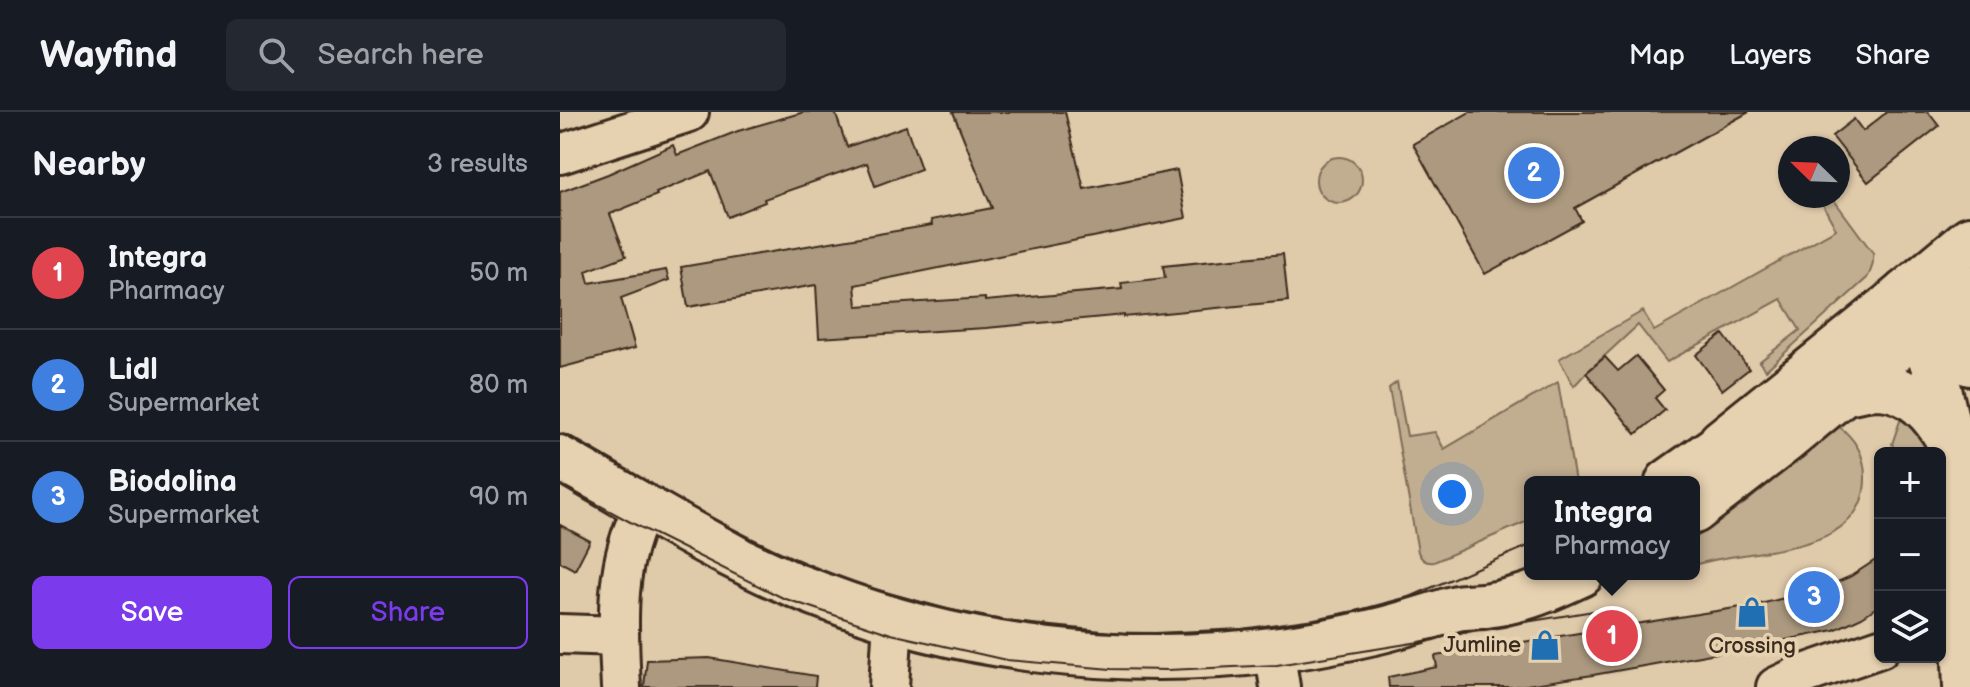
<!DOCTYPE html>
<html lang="en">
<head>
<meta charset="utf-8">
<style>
	body { margin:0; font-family:"Balsamiq Sans",sans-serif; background:#242831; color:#f1f3f6 }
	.controls { position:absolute; right:24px; bottom:24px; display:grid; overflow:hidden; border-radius:12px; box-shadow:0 2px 6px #0004 }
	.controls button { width:72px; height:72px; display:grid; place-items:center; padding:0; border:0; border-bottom:2px solid #363941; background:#171b24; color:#f1f3f6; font:40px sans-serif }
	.compass { position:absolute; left:1218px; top:24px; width:72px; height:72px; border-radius:50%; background:#171b24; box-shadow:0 2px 6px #0004; rotate:293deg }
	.you { position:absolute; left:892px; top:382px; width:28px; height:28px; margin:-20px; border:6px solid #fff; border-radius:50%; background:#1a73e8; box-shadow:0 0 0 12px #1a73e833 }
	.badge { display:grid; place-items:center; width:52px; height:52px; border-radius:50%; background:#7c3aed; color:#fff; font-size:26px; font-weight:700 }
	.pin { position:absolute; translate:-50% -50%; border:4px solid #fff; box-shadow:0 2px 8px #0006 }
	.popup { position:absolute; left:964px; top:364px; width:176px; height:104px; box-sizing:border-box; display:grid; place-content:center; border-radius:12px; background:#171b24; filter:drop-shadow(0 2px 6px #0005); font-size:26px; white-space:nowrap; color:#9ea1a6 }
	.popup b { font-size:30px; color:#f1f3f6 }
	.popup::after { content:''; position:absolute; left:50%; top:100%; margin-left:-16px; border:16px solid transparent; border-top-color:#171b24 }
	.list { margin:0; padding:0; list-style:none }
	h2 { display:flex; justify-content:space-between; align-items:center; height:104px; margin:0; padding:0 32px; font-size:34px }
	h2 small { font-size:26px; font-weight:400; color:#9ea1a6 }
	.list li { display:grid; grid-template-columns:52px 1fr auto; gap:24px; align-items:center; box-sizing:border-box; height:112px; padding:0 32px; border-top:2px solid #363941 }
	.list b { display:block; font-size:30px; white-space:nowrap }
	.list p { margin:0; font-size:26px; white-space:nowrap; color:#9ea1a6 }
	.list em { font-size:26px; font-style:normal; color:#9ea1a6 }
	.actions { display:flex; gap:16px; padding:24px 32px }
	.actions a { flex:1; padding:18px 0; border:2px solid #7c3aed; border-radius:12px; text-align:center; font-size:28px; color:#7c3aed }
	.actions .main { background:#7c3aed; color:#fff }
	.icon { flex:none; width:44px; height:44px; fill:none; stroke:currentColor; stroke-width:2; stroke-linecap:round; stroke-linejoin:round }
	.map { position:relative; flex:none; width:1410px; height:575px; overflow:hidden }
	header { display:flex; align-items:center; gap:48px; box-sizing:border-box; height:112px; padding:0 40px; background:#171b24; border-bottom:2px solid #363941 }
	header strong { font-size:38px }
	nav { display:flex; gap:44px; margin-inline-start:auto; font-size:28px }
	.search { width:560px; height:72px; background:#242831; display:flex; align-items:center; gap:20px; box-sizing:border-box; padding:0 28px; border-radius:12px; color:#9ea1a6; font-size:30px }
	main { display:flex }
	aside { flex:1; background:#171b24 }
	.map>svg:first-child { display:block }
	.green { fill:#c1ad90; stroke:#7e6c57; stroke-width:2 }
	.building { fill:#ac997f; stroke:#3b2a1e; stroke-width:2 }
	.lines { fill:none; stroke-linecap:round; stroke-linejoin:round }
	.minor-casing { stroke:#3b2a1e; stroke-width:44 }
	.major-casing { stroke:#3b2a1e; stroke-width:50 }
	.minor { stroke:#e6d1b0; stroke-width:38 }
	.major { stroke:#e6d1b0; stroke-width:44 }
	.tram { stroke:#3b2a1e; stroke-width:2 }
	.labels { text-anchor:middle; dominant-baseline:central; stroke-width:8; stroke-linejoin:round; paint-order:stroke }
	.poi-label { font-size:22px; fill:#3b2a1e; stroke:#e6d1b0; text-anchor:end }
</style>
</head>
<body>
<header>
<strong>Wayfind</strong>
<div class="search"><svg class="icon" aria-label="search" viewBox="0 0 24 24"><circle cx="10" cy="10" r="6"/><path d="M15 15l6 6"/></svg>Search here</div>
<nav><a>Map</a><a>Layers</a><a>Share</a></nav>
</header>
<main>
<aside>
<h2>Nearby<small>3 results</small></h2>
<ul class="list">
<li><span class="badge" style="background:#e0444e">1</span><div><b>Integra</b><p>Pharmacy</p></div><em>50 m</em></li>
<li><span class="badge" style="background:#3f7fe0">2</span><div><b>Lidl</b><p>Supermarket</p></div><em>80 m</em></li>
<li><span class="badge" style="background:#3f7fe0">3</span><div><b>Biodolina</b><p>Supermarket</p></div><em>90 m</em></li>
</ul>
<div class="actions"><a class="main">Save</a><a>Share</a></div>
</aside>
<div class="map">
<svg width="1410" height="575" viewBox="0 0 1410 575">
	<rect width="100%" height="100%" fill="#dfcaaa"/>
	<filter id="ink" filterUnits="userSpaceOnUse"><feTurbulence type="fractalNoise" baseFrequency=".0125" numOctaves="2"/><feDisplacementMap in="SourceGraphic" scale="16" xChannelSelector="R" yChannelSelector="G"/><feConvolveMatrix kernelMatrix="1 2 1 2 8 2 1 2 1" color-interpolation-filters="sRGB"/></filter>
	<g filter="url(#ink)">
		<g class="green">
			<circle cx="779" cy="68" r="23"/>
			<path d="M1258,84H1271L1313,141C1314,151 1312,158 1307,166L1206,258L1199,250L1240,218L1221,187L1107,250L1078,213L1026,261L1014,274L999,247L1083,199L1094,219L1276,117Z"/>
			<path d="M837,270L847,324L875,320L884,337L998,270L1015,370H970V408L874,450C865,451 862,448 858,440L829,276Z"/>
			<polygon points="1343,300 1366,323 1371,341 1336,341 1332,332"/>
			<path d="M1277,313C1295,326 1305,342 1305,365C1306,447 1188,434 1134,453V427L1189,388Z"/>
		</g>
		<g class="building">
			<polygon points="244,0 275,0 287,35 346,14 361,57 315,74 307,51 204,87 205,90 168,105 150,59 96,81 97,83 50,102 66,144 26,159 29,171 106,158 109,168 61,186 75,236 0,256 0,80 48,62 113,33 117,43 178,19"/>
			<polygon points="393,0 505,0 524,77 617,58 626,106 295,173 297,194 425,186 425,189 562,177 561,171 605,166 603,154 723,142 728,189 564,205 564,203 426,216 259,226 256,173 128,195 121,155 372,113 371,108 432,96"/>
			<polygon points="910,0 1189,0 1015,96 1022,109 925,162 853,32"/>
			<polygon points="1327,0 1368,0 1379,14 1308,70 1272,24 1294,7 1303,19"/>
			<polygon points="1163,222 1189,257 1162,278 1136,243"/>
			<polygon points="1076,244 1104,278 1095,286 1105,298 1076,322 1026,261 1045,245 1058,259"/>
			<polygon points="0,413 30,429 15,458 0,450"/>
			<polygon points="1320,445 1320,493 1302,505 1274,518 1207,532 1033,563 953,575 829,575 828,565 877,555 875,544 1200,492 1262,477 1291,464"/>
			<polygon points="149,546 256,564 255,575 84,575 87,548"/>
		</g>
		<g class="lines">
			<defs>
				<g id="minor">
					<polyline points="0,42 129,0"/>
					<polyline points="0,522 59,524"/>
					<polyline points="714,537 720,575"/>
					<path d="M61,575C58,513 53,450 85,393"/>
					<polyline points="329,575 333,507"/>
					<polyline points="1216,575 1239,564 1320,536"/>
				</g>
				<g id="major">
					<path d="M1360,177C1377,197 1405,225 1410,251"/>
					<polyline points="1346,180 1361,216 1374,256 1392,333 1398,385 1406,575"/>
					<path d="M1281,281C1293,279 1306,275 1319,275C1351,276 1374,302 1388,327"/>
					<path d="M0,346C86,395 170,449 263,484C438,551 635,563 818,519C843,513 868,505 893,497C904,494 912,495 923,494C933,493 943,491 953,488C976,483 999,472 1021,462"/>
					<polyline points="1108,370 1159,334 1161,330 1309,211 1410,127"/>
					<polyline points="1134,399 1226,328 1410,176"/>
				</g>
			</defs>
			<use href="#minor" class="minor-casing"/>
			<use href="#major" class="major-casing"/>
			<use href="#minor" class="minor"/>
			<use href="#major" class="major"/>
			<g class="tram">
				<polyline points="0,321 190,428 245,453 311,476 387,497 452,510 573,522 682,517 754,507 799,498 852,484 970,433"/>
				<polyline points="0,372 74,412 223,486 331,522 446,548 551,557 608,558 717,553 859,530 928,516 1046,497"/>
			</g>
		</g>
	</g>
	<defs>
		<symbol id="shop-bare" viewBox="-9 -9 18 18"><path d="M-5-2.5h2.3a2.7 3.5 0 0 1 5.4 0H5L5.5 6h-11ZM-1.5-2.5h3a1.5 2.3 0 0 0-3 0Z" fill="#1f6fb2" stroke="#e6d1b0" stroke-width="2.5" paint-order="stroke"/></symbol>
	</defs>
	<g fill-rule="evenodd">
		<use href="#shop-bare" x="1170" y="478" width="44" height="44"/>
		<use href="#shop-bare" x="963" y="511" width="44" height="44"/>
	</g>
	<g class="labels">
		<g class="poi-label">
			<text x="961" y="533">Jumline</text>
			<text x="1192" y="534" text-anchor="middle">Crossing</text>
		</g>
	</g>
</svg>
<div class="controls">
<button>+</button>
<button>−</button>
<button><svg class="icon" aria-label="layers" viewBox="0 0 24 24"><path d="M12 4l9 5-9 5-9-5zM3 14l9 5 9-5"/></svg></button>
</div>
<svg class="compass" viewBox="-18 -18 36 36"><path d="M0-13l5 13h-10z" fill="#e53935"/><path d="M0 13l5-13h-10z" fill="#9ea1a6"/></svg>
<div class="you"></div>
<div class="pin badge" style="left:1052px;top:524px;background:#e0444e">1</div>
<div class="popup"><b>Integra</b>Pharmacy</div>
<div class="pin badge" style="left:974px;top:61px;background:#3f7fe0">2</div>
<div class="pin badge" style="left:1254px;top:485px;background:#3f7fe0">3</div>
</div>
</main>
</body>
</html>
